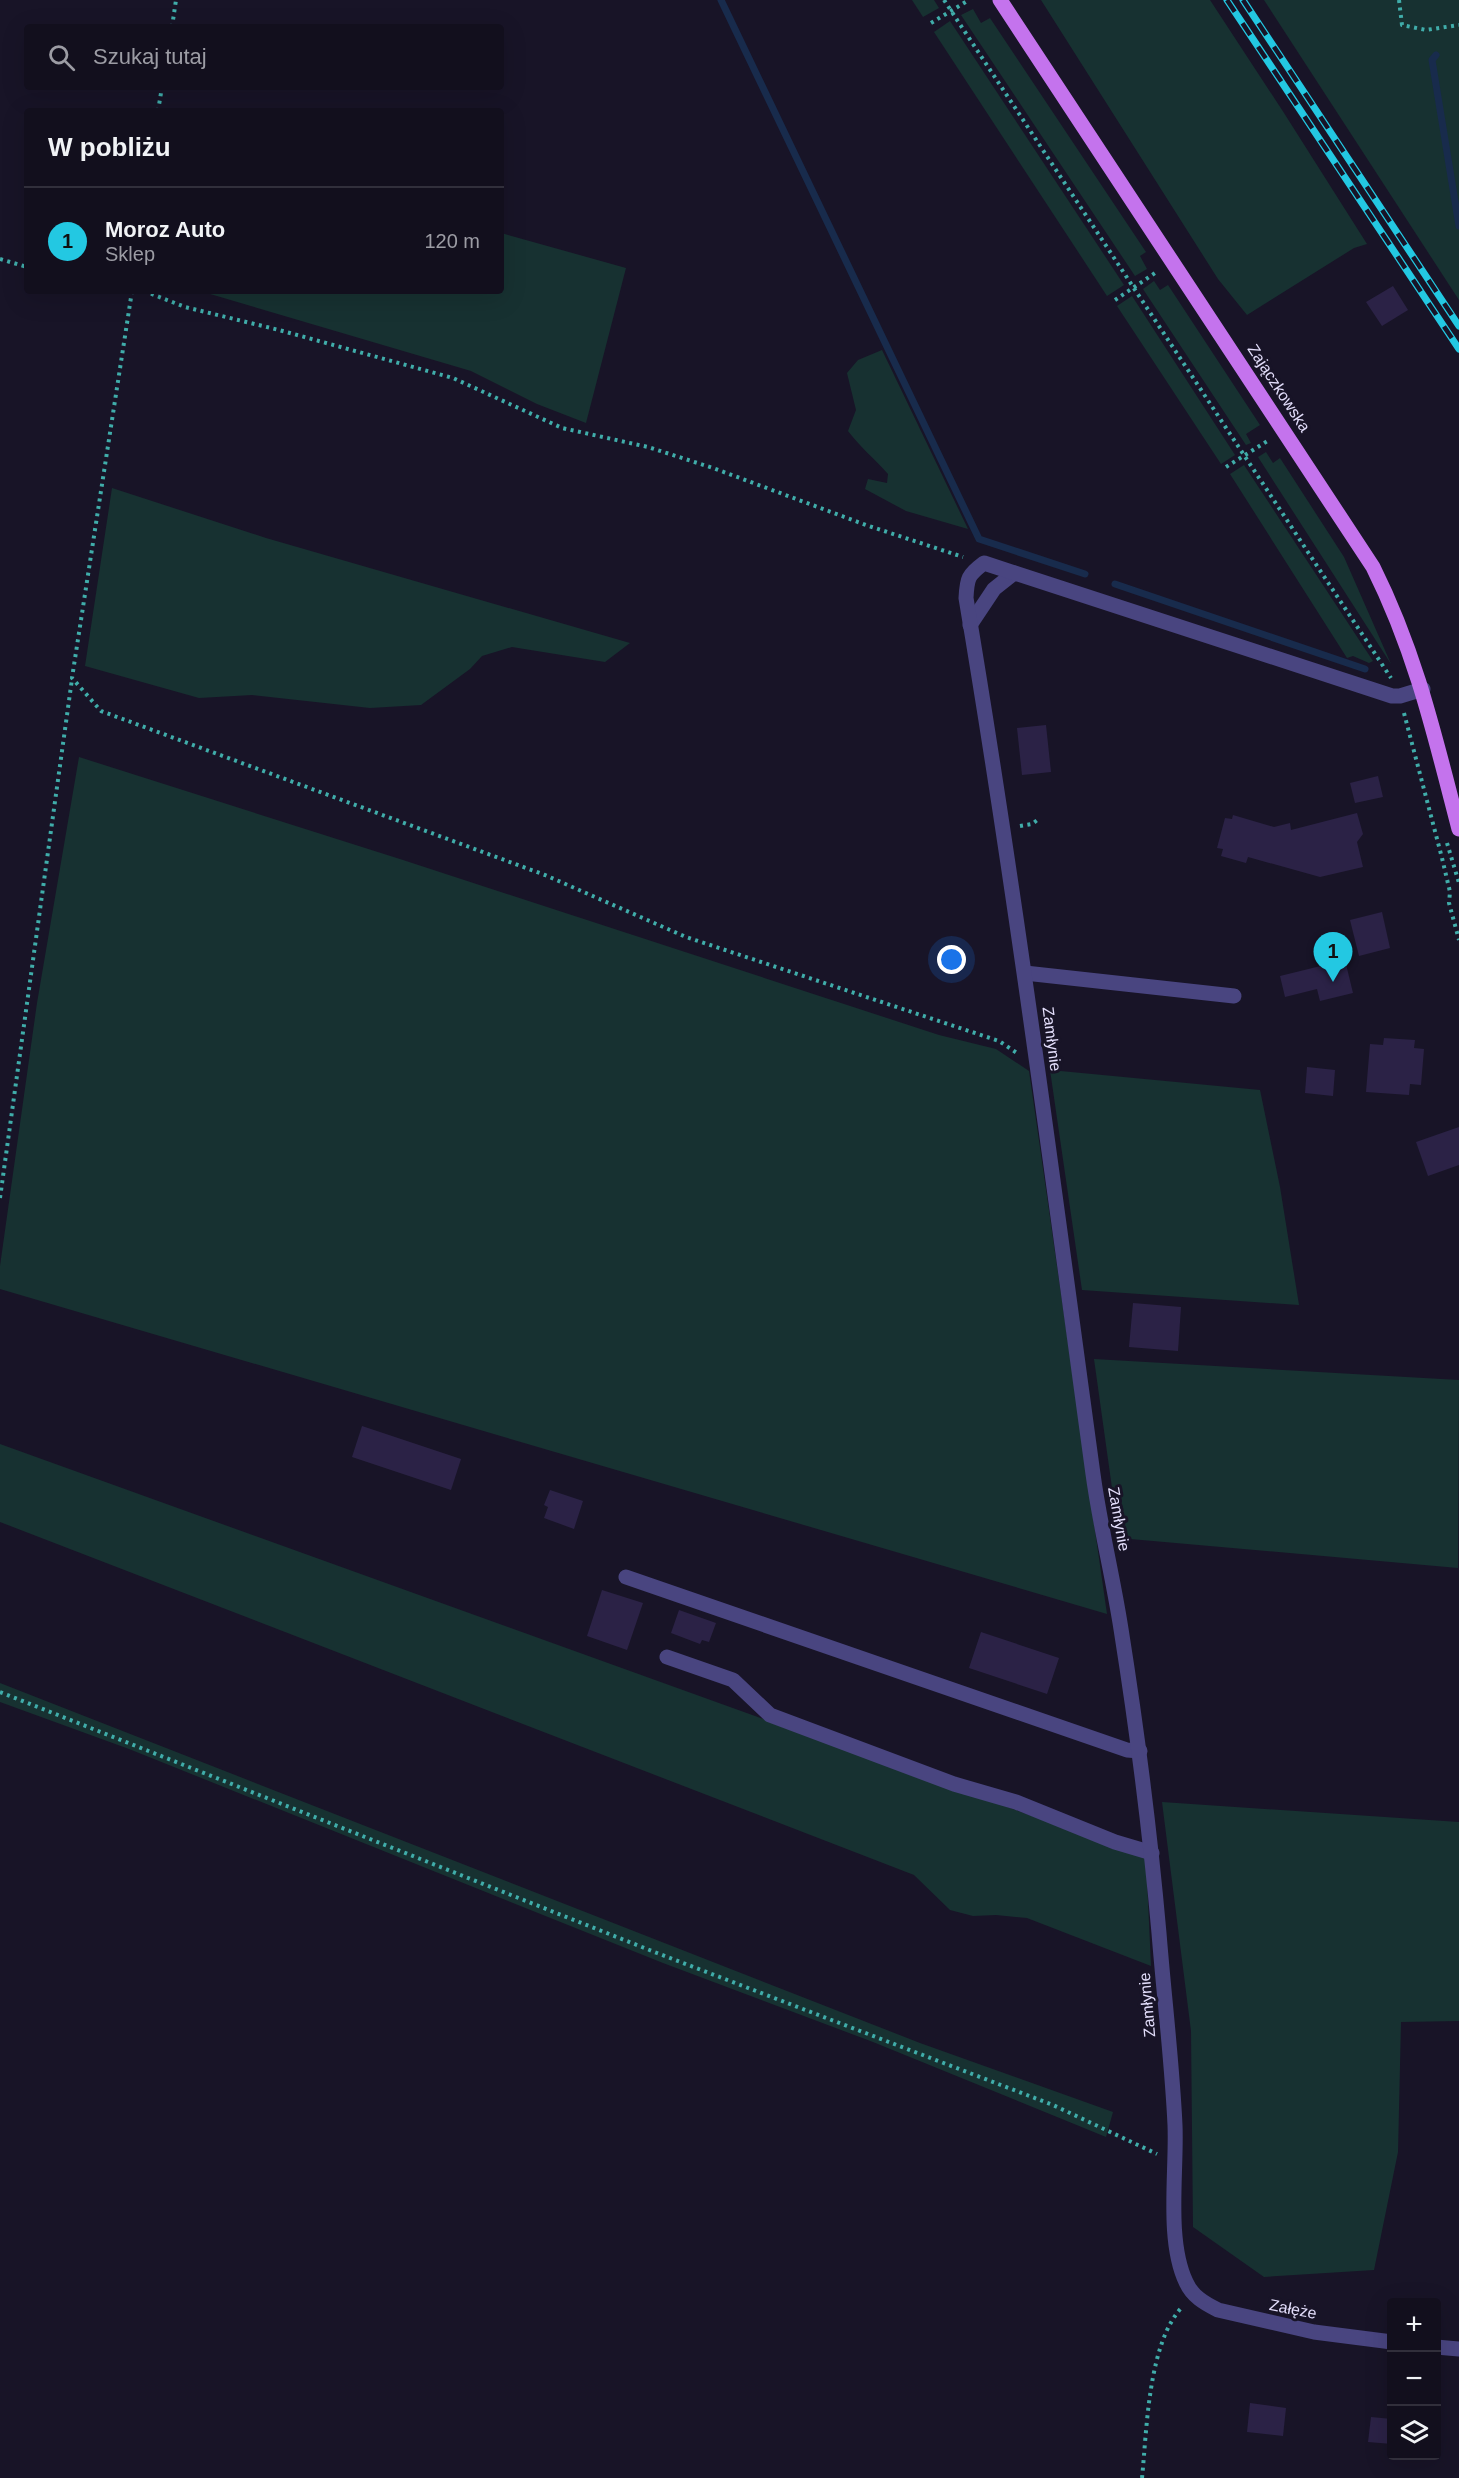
<!DOCTYPE html>
<html lang="pl">
<head>
<meta charset="utf-8">
<style>
	body { margin:0; font-family:Helvetica,sans-serif; background:#1f1d2a; color:#f1f3f6 }
	.controls { position:absolute; right:18px; bottom:18px; display:grid; overflow:hidden; border-radius:6px; box-shadow:0 6px 24px #0002 }
	.controls button { width:54px; height:54px; display:grid; place-items:center; padding:0; border:0; border-bottom:2px solid #312f3b; background:#120f1d; color:#f1f3f6; font:30px sans-serif }
	.you { position:absolute; left:952px; top:960px; width:21px; height:21px; margin:-15px; border:4px solid #fff; border-radius:50%; background:#1a73e8; box-shadow:0 0 0 9px #1a73e833 }
	.badge { display:grid; place-items:center; width:39px; height:39px; border-radius:50%; background:#23c8e2; color:#111; font-size:20px; font-weight:700 }
	.pin { position:absolute; translate:-50% -50px; filter:drop-shadow(0 2px 3px #0008) }
	.pin::after { content:''; position:absolute; top:32px; width:21px; height:18px; background:inherit; clip-path:polygon(0 0,100% 0,50% 100%) }
	.list { margin:0; padding:0; list-style:none }
	h2 { display:flex; justify-content:space-between; align-items:center; height:78px; margin:0; padding:0 24px; font-size:26px }
	h2 small { font-size:20px; font-weight:400; color:#9c9ca4 }
	.list li { display:grid; grid-template-columns:39px 1fr auto; gap:18px; align-items:center; box-sizing:border-box; height:108px; padding:0 24px; border-top:2px solid #312f3b }
	.list b { display:block; font-size:22px; white-space:nowrap }
	.list p { margin:0; font-size:20px; white-space:nowrap; color:#9c9ca4 }
	.list em { font-size:20px; font-style:normal; color:#9c9ca4 }
	.icon { flex:none; width:33px; height:33px; fill:none; stroke:currentColor; stroke-width:2; stroke-linecap:round; stroke-linejoin:round }
	.map { position:relative; flex:none; width:1459px; height:2478px; overflow:hidden }
	.search { position:absolute; background:#120f1d; box-shadow:0 6px 24px #0002; left:24px; top:24px; width:480px; height:66px; display:flex; align-items:center; gap:15px; box-sizing:border-box; padding:0 21px; border-radius:6px; color:#9c9ca4; font-size:22px }
	.panel { position:absolute; background:#120f1d; box-shadow:0 6px 24px #0002; left:24px; top:108px; width:480px; height:186px; border-radius:6px }
	.map>svg:first-child { display:block }
	.green { fill:#173131 }
	.lines { fill:none; stroke-linecap:round; stroke-linejoin:round }
	.stream { stroke:#182b4c; stroke-width:7 }
	.building { fill:#2b2246 }
	.path { stroke:#40adaa; stroke-width:4; stroke-dasharray:3 4.5; stroke-linecap:butt }
	.minor { stroke:#494580; stroke-width:15 }
	.major { stroke:#c473ed; stroke-width:15 }
	.rail-casing { stroke:#23c8e2; stroke-width:7 }
	.rail { stroke:#181427; stroke-width:4.5; stroke-dasharray:14; stroke-linecap:butt }
	.labels { text-anchor:middle; dominant-baseline:central; stroke-width:6; stroke-linejoin:round; paint-order:stroke }
	.street-label { font-size:16px; fill:#e3defb; stroke:#181427 }
</style>
</head>
<body>
<div class="map">
<svg width="1459" height="2478" viewBox="0 0 1459 2478">
	<rect width="100%" height="100%" fill="#181427"/>
	<g class="green">
		<polygon points="912,0 934,0 939,8 923,17"/>
		<polygon points="1041,0 1210,0 1284,113 1367,244 1354,248 1247,315 1218,279"/>
		<polygon points="1264,0 1459,0 1459,300"/>
		<polygon points="973,9 981,23 990,18 1146,252 1140,256 1147,269 1135,276 961,15"/>
		<polygon points="950,21 1124,285 1107,296 934,32"/>
		<polygon points="501,233 626,268 586,423 537,404 471,371 200,291 501,291"/>
		<polygon points="1154,281 1160,290 1168,285 1260,425 1246,434 1251,443 1246,445 1143,289"/>
		<polygon points="1132,296 1235,455 1221,464 1117,306"/>
		<path d="M882,350L968,529L906,511L865,489L868,479L887,483L888,474C875,459 860,447 848,431L856,410L847,373L858,360Z"/>
		<polygon points="1266,452 1273,463 1280,458 1344,557 1391,664 1258,457"/>
		<polygon points="1244,465 1373,661 1369,663 1353,656 1347,658 1230,474"/>
		<polygon points="112,488 266,538 630,643 605,662 512,647 482,656 470,669 421,705 370,708 252,695 199,698 85,666"/>
		<polygon points="79,757 403,860 939,1035 996,1049 1029,1071 1107,1614 0,1289 0,1266 37,1003"/>
		<polygon points="1050,1070 1260,1090 1280,1187 1299,1305 1082,1290"/>
		<polygon points="1094,1359 1459,1380 1458,1568 1119,1538"/>
		<polygon points="0,1444 1146,1857 1151,1966 1027,1918 996,1915 973,1916 950,1910 914,1875 0,1522"/>
		<polygon points="0,1683 920,2043 1113,2112 1106,2137 873,2042 663,1963 129,1749 0,1702"/>
		<polygon points="1162,1802 1459,1822 1459,2021 1401,2022 1398,2152 1374,2270 1264,2277 1193,2227 1191,2031"/>
	</g>
	<g class="lines">
		<g class="stream">
			<polyline points="721,0 979,539 1085,574"/>
			<polyline points="1436,55 1432,60 1459,226"/>
			<polyline points="1115,584 1365,669"/>
		</g>
	</g>
	<g class="building">
		<polygon points="1393,286 1408,310 1382,326 1366,302"/>
		<polygon points="1046,725 1051,772 1022,775 1017,728"/>
		<polygon points="1378,776 1383,797 1355,803 1350,783"/>
		<polygon points="1357,813 1363,834 1357,842 1363,867 1320,877 1248,857 1246,863 1221,856 1223,849 1217,848 1225,818 1232,819 1233,815 1274,827 1290,823 1291,830"/>
		<polygon points="1382,912 1390,948 1359,956 1350,920"/>
		<polygon points="1345,960 1353,993 1320,1001 1317,989 1285,997 1280,976"/>
		<polygon points="1384,1038 1415,1040 1414,1048 1424,1049 1421,1085 1410,1084 1409,1095 1366,1092 1370,1044 1383,1045"/>
		<polygon points="1307,1067 1335,1070 1333,1096 1305,1093"/>
		<polygon points="1459,1127 1459,1165 1428,1176 1416,1142"/>
		<polygon points="1133,1303 1181,1307 1178,1351 1129,1347"/>
		<polygon points="362,1426 461,1459 451,1490 352,1457"/>
		<polygon points="550,1490 583,1501 574,1529 544,1518 548,1507 544,1505"/>
		<polygon points="602,1590 643,1603 627,1650 587,1636"/>
		<polygon points="679,1610 716,1623 709,1642 702,1640 700,1644 671,1633"/>
		<polygon points="981,1632 1059,1658 1047,1694 969,1668"/>
		<polygon points="1250,2403 1286,2408 1283,2436 1247,2432"/>
		<polygon points="1371,2417 1392,2419 1392,2444 1368,2442"/>
	</g>
	<g class="lines">
		<g class="path">
			<polyline points="944,0 1391,678"/>
			<polyline points="1399,0 1402,25 1426,30 1459,25"/>
			<polyline points="931,23 969,0"/>
			<polyline points="172,27 176,0"/>
			<polyline points="158,111 162,87"/>
			<polyline points="0,259 27,267"/>
			<polyline points="102,291 114,291"/>
			<polyline points="132,291 72,678 101,711 545,875 686,937 999,1041 1017,1053"/>
			<polyline points="144,291 185,307 279,330 453,378 562,428 648,447 713,468 866,525 963,557"/>
			<polyline points="1115,300 1158,271"/>
			<polyline points="1226,467 1269,440"/>
			<polyline points="1404,713 1442,858 1450,892 1449,903 1459,940"/>
			<polyline points="1020,826 1032,824 1040,818"/>
			<polyline points="1447,843 1459,883"/>
			<polyline points="0,1198 72,679"/>
			<polyline points="0,1692 657,1953 1053,2105 1157,2154"/>
			<path d="M1142,2478C1147,2429 1148,2342 1183,2306"/>
		</g>
		<g class="minor">
			<polyline points="970,625 994,589 1014,573"/>
			<polyline points="1025,973 1234,996"/>
			<polyline points="626,1577 1127,1750 1140,1751"/>
			<polyline points="667,1657 733,1680 770,1715 954,1784 1016,1802 1115,1842 1152,1853"/>
			<path d="M1392,2342L1314,2332L1218,2310C1204,2303 1192,2296 1186,2282C1166,2240 1177,2171 1175,2125C1172,2061 1164,1997 1159,1933C1150,1831 1137,1730 1121,1629C1113,1577 1100,1526 1093,1474C1053,1181 1015,889 966,598C967,578 968,575 984,563L1392,696H1400L1423,689"/>
			<polyline points="1436,2347 1459,2349"/>
		</g>
		<path class="major" d="M1000,0L1373,567C1416,653 1435,737 1459,829"/>
		<defs>
			<g id="rail">
				<polyline points="1227,0 1459,349"/>
				<polyline points="1243,0 1459,326"/>
			</g>
		</defs>
		<use href="#rail" class="rail-casing"/>
		<use href="#rail" class="rail"/>
	</g>
	<g class="labels">
		<g class="street-label">
			<text transform="translate(1279 388) rotate(57)">Zajączkowska</text>
			<text transform="translate(1052 1039) rotate(83)">Zamłynie</text>
			<text transform="translate(1119 1519) rotate(80)">Zamłynie</text>
			<text transform="translate(1147 2005) rotate(-95)">Zamłynie</text>
			<text transform="translate(1293 2309) rotate(11)">Załęże</text>
		</g>
	</g>
</svg>
<div class="controls">
<button>+</button>
<button>−</button>
<button><svg class="icon" aria-label="layers" viewBox="0 0 24 24"><path d="M12 4l9 5-9 5-9-5zM3 14l9 5 9-5"/></svg></button>
</div>
<div class="you"></div>
<div class="pin badge" style="left:1333px;top:982px">1</div>
<div class="search"><svg class="icon" aria-label="search" viewBox="0 0 24 24"><circle cx="10" cy="10" r="6"/><path d="M15 15l6 6"/></svg>Szukaj tutaj</div>
<section class="panel">
<h2>W pobliżu<small></small></h2>
<ul class="list">
<li><span class="badge">1</span><div><b>Moroz Auto</b><p>Sklep</p></div><em>120 m</em></li>
</ul>
</section>
</div>
</body>
</html>
